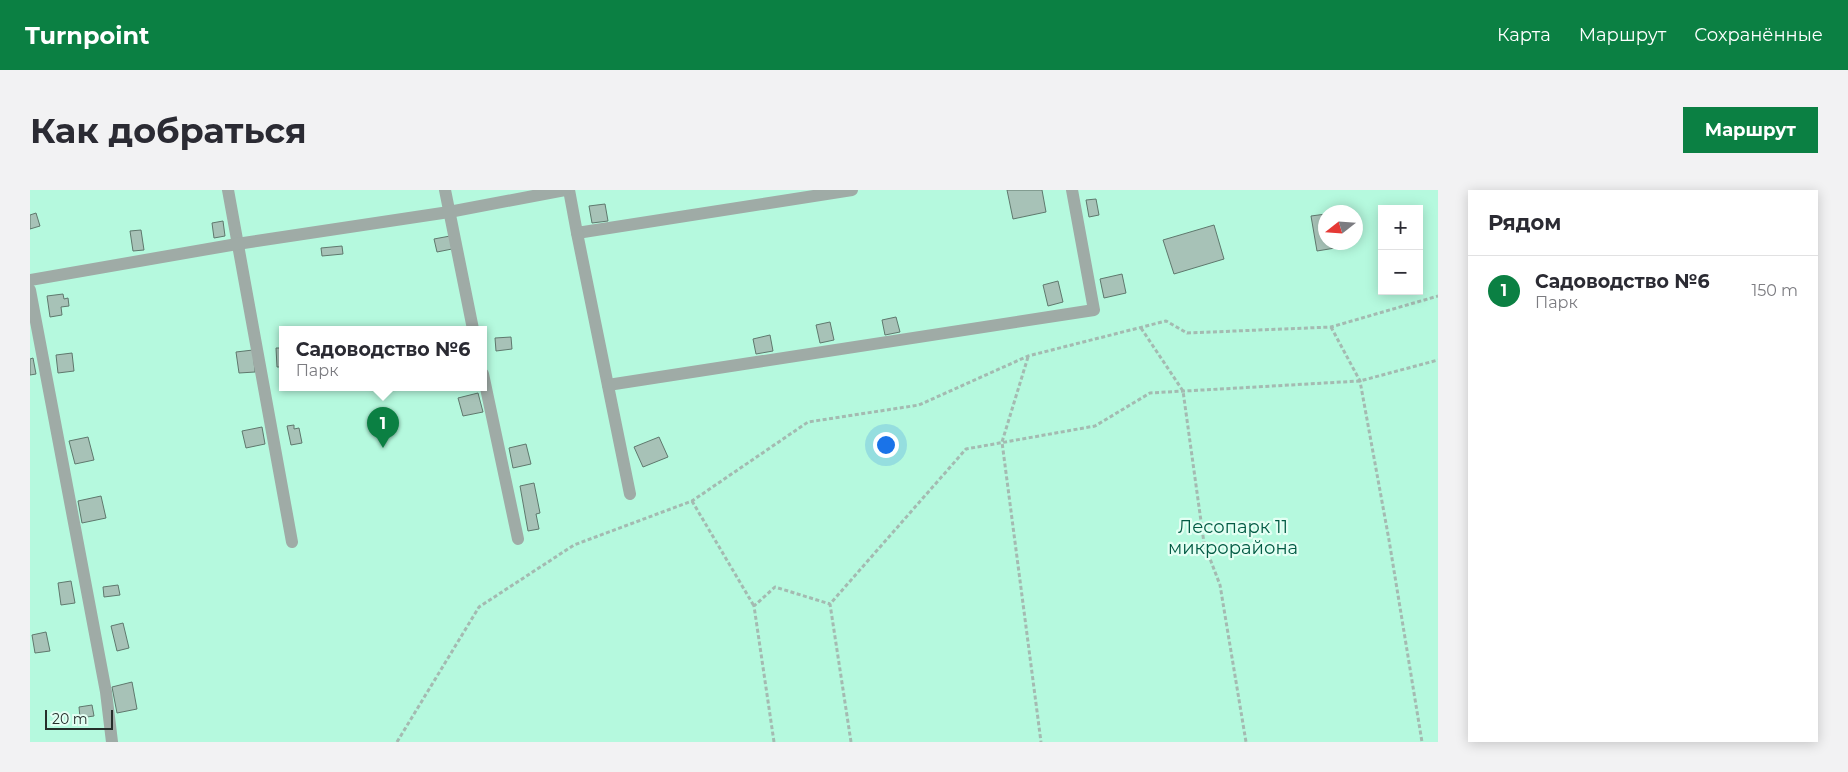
<!DOCTYPE html>
<html lang="ru">
<head>
<meta charset="utf-8">
<style>
	body { margin:0; font-family:Montserrat,sans-serif; background:#f2f2f3; color:#2b2b33 }
	.controls { position:absolute; right:15px; top:15px; display:grid; overflow:hidden; border-radius:0px; box-shadow:0 2px 12px #0003 }
	.controls button { width:45px; height:45px; display:grid; place-items:center; padding:0; border:0; border-bottom:1px solid #e1e1e2; background:#fff; color:#2b2b33; font:25px sans-serif }
	.compass { position:absolute; left:1288px; top:15px; width:45px; height:45px; border-radius:50%; background:#fff; box-shadow:0 2px 12px #0003; rotate:253deg }
	.scale { position:absolute; left:15px; bottom:12px; width:68px; box-sizing:border-box; padding-left:5px; border:2px solid #252f2b; border-top:0; font-size:14px; line-height:18px; white-space:nowrap; color:#252f2b; -webkit-text-stroke:4px #e3fff3; paint-order:stroke }
	.you { position:absolute; left:855px; top:254px; width:18px; height:18px; margin:-12px; border:4px solid #fff; border-radius:50%; background:#1a73e8; box-shadow:0 0 0 8px #1a73e833 }
	.badge { display:grid; place-items:center; width:32px; height:32px; border-radius:50%; background:#0b8043; color:#fff; font-size:16px; font-weight:700 }
	.pin { position:absolute; translate:-50% -41px; filter:drop-shadow(0 1px 2px #0008) }
	.pin::after { content:''; position:absolute; top:26px; width:18px; height:15px; background:inherit; clip-path:polygon(0 0,100% 0,50% 100%) }
	.popup { position:absolute; left:249px; top:136px; width:208px; height:65px; box-sizing:border-box; display:grid; place-content:center; border-radius:0px; background:#fff; filter:drop-shadow(0 1px 4px #0005); font-size:16px; white-space:nowrap; color:#7c7c81 }
	.popup b { font-size:19px; color:#2b2b33 }
	.popup::after { content:''; position:absolute; left:50%; top:100%; margin-left:-10px; border:10px solid transparent; border-top-color:#fff }
	.list { margin:0; padding:0; list-style:none }
	h2 { display:flex; justify-content:space-between; align-items:center; height:65px; margin:0; padding:0 20px; font-size:21px }
	h2 small { font-size:16px; font-weight:400; color:#7c7c81 }
	.list li { display:grid; grid-template-columns:32px 1fr auto; gap:15px; align-items:center; box-sizing:border-box; height:70px; padding:0 20px; border-top:1px solid #e1e1e2 }
	.list b { display:block; font-size:19px; white-space:nowrap }
	.list p { margin:0; font-size:16px; white-space:nowrap; color:#7c7c81 }
	.list em { font-size:16px; font-style:normal; color:#7c7c81 }
	.map { position:relative; flex:none; width:1408px; height:552px; overflow:hidden; border-radius:0px }
	header { display:flex; align-items:center; gap:30px; box-sizing:border-box; height:70px; padding:0 25px; background:#0b8043; color:#fff }
	header strong { font-size:24px }
	nav { display:flex; gap:28px; margin-inline-start:auto; font-size:18px }
	.intro { display:flex; align-items:center; justify-content:space-between; box-sizing:border-box; height:120px; padding:0 30px }
	h1 { margin:0; font-size:35px }
	.button { padding:12px 22px; border-radius:0px; background:#0b8043; color:#fff; font-size:18px; font-weight:700 }
	main { display:flex; gap:30px; padding:0 30px }
	aside { flex:1; background:#fff; border-radius:0px; box-shadow:0 2px 12px #0003 }
	.map>svg:first-child { display:block }
	.green { fill:#b5f9de; fill-rule:evenodd }
	.building { fill:#a7c2b7; stroke:#5f786d }
	.lines { fill:none; stroke-linecap:round; stroke-linejoin:round }
	.path { stroke:#a4bab1; stroke-width:3; stroke-dasharray:4 2.5; stroke-linecap:butt }
	.lane { stroke:#9faba6; stroke-width:12 }
	.labels { text-anchor:middle; dominant-baseline:central; stroke-width:4.5; stroke-linejoin:round; paint-order:stroke }
	.park-label { font-size:18px; fill:#025b44; stroke:#e3fff3 }
</style>
</head>
<body>
<header>
<strong>Turnpoint</strong>
<nav><a>Карта</a><a>Маршрут</a><a>Сохранённые</a></nav>
</header>
<div class="intro"><h1>Как добраться</h1><a class="button">Маршрут</a></div>
<main>
<div class="map">
<svg width="1408" height="552" viewBox="0 0 1408 552">
	<rect width="100%" height="100%" fill="#e3fff3"/>
	<path class="green" d="M0,0H1408V552H0ZM1352,19H1389V101H1352ZM1296,22H1326V52H1296ZM253,139H453V197H253Z"/>
	<g class="building">
		<polygon points="977,0 1012,0 1016,22 983,29"/>
		<polygon points="1066,9 1069,25 1059,27 1056,10"/>
		<polygon points="575,14 578,31 562,33 559,16"/>
		<polygon points="6,23 10,36 0,39 0,25"/>
		<polygon points="1296,24 1296,52 1316,52 1317,56 1287,61 1281,26"/>
		<polygon points="193,31 195,46 184,48 182,33"/>
		<polygon points="1184,35 1194,69 1144,84 1133,50"/>
		<polygon points="111,40 114,60 103,61 100,41"/>
		<polygon points="420,46 422,59 407,62 404,49"/>
		<polygon points="312,56 313,64 292,66 291,58"/>
		<polygon points="1092,84 1096,103 1074,108 1070,89"/>
		<polygon points="1028,91 1033,112 1018,116 1013,95"/>
		<polygon points="33,104 34,109 38,108 39,116 31,117 32,125 20,127 17,106"/>
		<polygon points="866,127 870,142 855,145 852,130"/>
		<polygon points="800,132 804,150 790,153 786,135"/>
		<polygon points="740,145 743,161 726,164 723,149"/>
		<polygon points="481,147 482,159 466,161 465,148"/>
		<polygon points="246,158 253,158 253,177 247,177"/>
		<polygon points="223,160 225,182 209,183 206,162"/>
		<polygon points="42,163 44,181 28,183 26,165"/>
		<polygon points="3,168 6,184 0,185 0,169"/>
		<polygon points="448,203 453,222 433,226 428,208"/>
		<polygon points="264,235 264,239 269,238 272,253 261,255 257,236"/>
		<polygon points="232,237 235,254 216,258 212,241"/>
		<polygon points="58,247 64,270 45,274 39,251"/>
		<polygon points="629,247 638,267 613,277 604,257"/>
		<polygon points="496,254 501,274 483,278 479,258"/>
		<polygon points="504,293 510,323 506,324 509,339 498,341 490,296"/>
		<polygon points="71,306 76,328 52,333 48,311"/>
		<polygon points="41,391 45,413 31,415 28,393"/>
		<polygon points="88,395 90,405 74,407 73,397"/>
		<polygon points="93,433 99,458 87,461 81,436"/>
		<polygon points="16,442 20,461 5,463 2,445"/>
		<polygon points="102,492 107,519 87,523 82,497"/>
		<polygon points="62,515 64,526 50,528 49,517"/>
	</g>
	<g class="lines">
		<g class="path">
			<polyline points="1301,137 1330,191 1359,350 1392,552"/>
			<polyline points="1111,138 1153,201 1174,353 1190,395 1216,552"/>
			<polyline points="998,167 972,252 1011,552"/>
			<polyline points="662,311 724,416"/>
			<polyline points="367,552 449,417 544,355 662,311 778,232 889,215 998,166 1136,131 1157,143 1301,137 1408,106"/>
			<polyline points="744,552 724,416 745,397 800,414"/>
			<polyline points="821,552 800,414 936,259 1065,236 1120,203 1330,191 1408,170"/>
		</g>
		<g class="lane">
			<polyline points="198,0 262,352"/>
			<polyline points="415,0 443,139"/>
			<polyline points="539,0 547,43 822,0"/>
			<polyline points="547,43 600,304"/>
			<polyline points="0,90 207,54 419,22 535,0"/>
			<polyline points="0,100 76,502 82,552"/>
			<polyline points="453,184 488,349"/>
			<polyline points="578,195 1064,120 1042,0"/>
		</g>
	</g>
	<g class="labels">
		<g class="park-label">
			<text x="1203" y="337">Лесопарк 11<tspan x="1203" dy="21">микрорайона</tspan></text>
		</g>
	</g>
</svg>
<div class="controls">
<button>+</button>
<button>−</button>
</div>
<svg class="compass" viewBox="-18 -18 36 36"><path d="M0-13l5 13h-10z" fill="#e53935"/><path d="M0 13l5-13h-10z" fill="#7c7c81"/></svg>
<div class="scale">20 m</div>
<div class="you"></div>
<div class="pin badge" style="left:353px;top:258px">1</div>
<div class="popup"><b>Садоводство №6</b>Парк</div>
</div>
<aside>
<h2>Рядом<small></small></h2>
<ul class="list">
<li><span class="badge">1</span><div><b>Садоводство №6</b><p>Парк</p></div><em>150 m</em></li>
</ul>
</aside>
</main>
</body>
</html>
